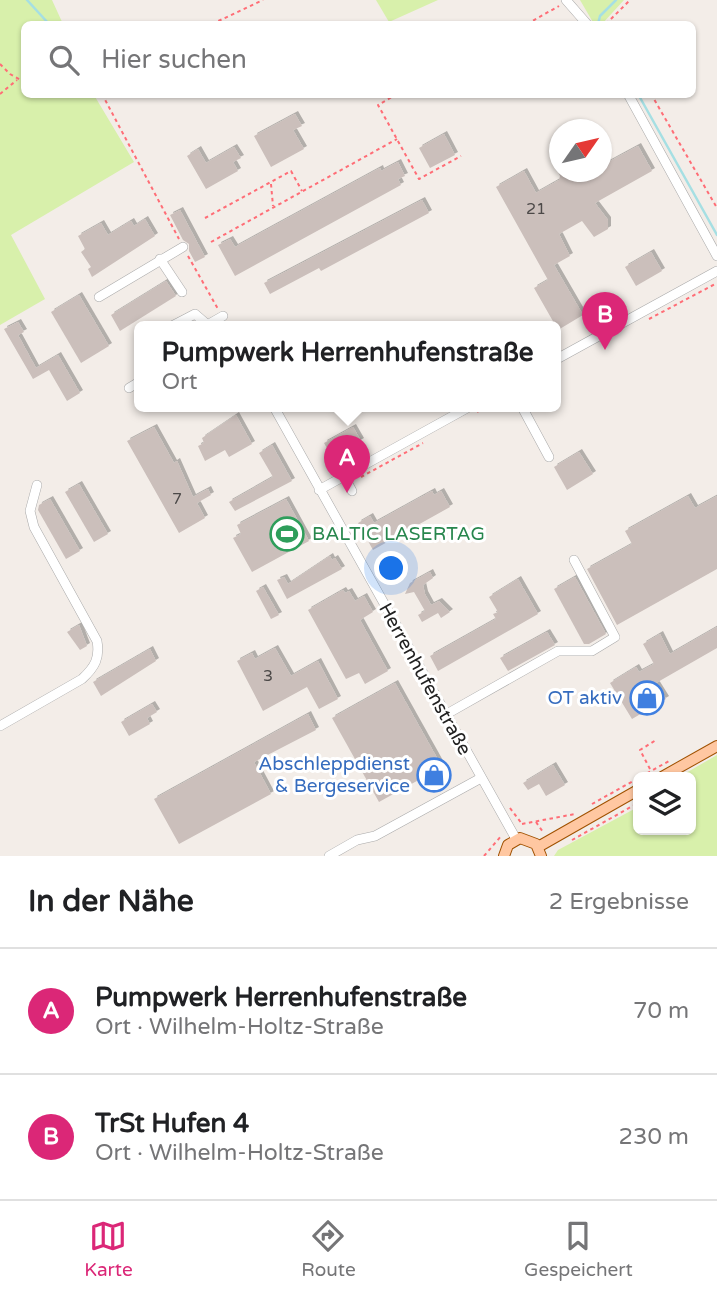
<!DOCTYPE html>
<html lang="de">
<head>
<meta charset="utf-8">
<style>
	body { margin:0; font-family:"Varela Round",sans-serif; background:#f2f2f2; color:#202124 }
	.controls { position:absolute; right:21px; bottom:21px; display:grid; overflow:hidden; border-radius:10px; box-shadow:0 2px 5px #0004 }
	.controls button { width:63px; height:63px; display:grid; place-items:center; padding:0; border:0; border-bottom:2px solid #e0e0e0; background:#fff; color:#202124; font:35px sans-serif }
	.compass { position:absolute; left:549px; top:119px; width:63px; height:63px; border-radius:50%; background:#fff; box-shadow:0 2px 5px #0004; rotate:56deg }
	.you { position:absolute; left:392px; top:569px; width:24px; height:24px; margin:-18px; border:5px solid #fff; border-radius:50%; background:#1a73e8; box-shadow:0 0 0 10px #1a73e833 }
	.badge { display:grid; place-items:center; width:46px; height:46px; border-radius:50%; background:#db2777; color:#fff; font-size:23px; font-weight:700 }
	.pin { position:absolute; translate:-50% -58px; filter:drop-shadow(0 2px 4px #0008) }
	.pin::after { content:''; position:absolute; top:37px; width:24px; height:21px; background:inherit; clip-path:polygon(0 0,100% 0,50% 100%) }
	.popup { position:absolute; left:134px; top:321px; width:427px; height:91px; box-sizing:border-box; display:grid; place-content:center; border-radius:10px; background:#fff; filter:drop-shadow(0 2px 5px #0005); font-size:23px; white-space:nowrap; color:#757577 }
	.popup b { font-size:26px; color:#202124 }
	.popup::after { content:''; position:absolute; left:50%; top:100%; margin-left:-14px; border:14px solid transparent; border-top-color:#fff }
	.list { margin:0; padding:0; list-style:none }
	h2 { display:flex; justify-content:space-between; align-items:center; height:91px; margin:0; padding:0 28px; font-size:30px }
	h2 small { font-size:23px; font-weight:400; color:#757577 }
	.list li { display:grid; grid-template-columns:46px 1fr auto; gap:21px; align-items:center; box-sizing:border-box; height:126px; padding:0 28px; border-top:2px solid #e0e0e0 }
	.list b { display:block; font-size:26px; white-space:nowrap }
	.list p { margin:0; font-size:23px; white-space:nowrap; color:#757577 }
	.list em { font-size:23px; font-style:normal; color:#757577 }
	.icon { flex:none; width:38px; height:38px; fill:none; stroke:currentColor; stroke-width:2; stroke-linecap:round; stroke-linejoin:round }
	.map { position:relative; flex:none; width:717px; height:856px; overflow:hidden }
	.search { position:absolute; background:#fff; box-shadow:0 2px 5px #0004; left:21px; right:21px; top:21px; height:77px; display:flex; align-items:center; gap:18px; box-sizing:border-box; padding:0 24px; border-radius:10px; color:#757577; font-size:26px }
	.sheet { height:343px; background:#fff }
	nav { display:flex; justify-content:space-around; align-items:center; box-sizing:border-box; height:98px; border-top:2px solid #e0e0e0; background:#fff; font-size:19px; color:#757577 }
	nav a { display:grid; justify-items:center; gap:4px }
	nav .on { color:#db2777 }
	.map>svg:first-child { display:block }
	.grass { fill:#d8f0ab }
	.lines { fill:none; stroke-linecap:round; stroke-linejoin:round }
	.stream { stroke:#a6dfe3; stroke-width:2.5 }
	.building { fill:#cbbfbb; filter:url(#shadow) }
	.minor-casing { stroke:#a9a9a9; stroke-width:10 }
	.major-casing { stroke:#a05100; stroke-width:12 }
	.path { stroke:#ff6d76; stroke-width:2; stroke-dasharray:3.5 3.5; stroke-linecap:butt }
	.minor { stroke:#fff; stroke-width:9 }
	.major { stroke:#ffc7a1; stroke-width:10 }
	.labels { text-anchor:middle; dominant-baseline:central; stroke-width:6; stroke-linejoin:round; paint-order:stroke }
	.number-label { font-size:16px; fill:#4c4948 }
	.leisure-label { font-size:19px; fill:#27864d; stroke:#fff; text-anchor:start }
	.street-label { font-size:19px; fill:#222; stroke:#fff }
	.shop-label { font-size:19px; fill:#366cbe; stroke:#fff; text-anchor:end }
</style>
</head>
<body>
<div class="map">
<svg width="717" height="856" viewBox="0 0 717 856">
	<defs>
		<filter id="shadow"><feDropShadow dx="3" dy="-3" stdDeviation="0" flood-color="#0004"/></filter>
	</defs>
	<rect width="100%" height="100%" fill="#f3ede8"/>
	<g class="grass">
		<polygon points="0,0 52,0 63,24 24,24 24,94 94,95 134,162 11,235 45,299 0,325"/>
		<polygon points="376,0 438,0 389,22"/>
		<polygon points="580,0 624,0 602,24 594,24"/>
		<polygon points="717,755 717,856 554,856 558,850 638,807 638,830 691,830 691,777 679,777"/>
	</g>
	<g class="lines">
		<g class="stream">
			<polyline points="27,0 49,24"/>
			<polyline points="598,24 600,16 616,0"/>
			<polyline points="638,94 717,235"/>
		</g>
	</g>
	<g class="building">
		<polygon points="295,114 302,126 293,130 304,149 271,167 254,136"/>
		<polygon points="444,134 455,155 430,168 419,148"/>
		<polygon points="638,146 652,171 595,203 608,220 608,229 594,237 582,221 559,234 570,256 554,265 583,315 558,330 534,288 548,280 496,187 524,171 536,193 559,180 560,176 551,159 559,155 559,172 578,172 581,178 593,172 601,172 601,166"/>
		<polygon points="234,147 241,158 233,162 238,171 206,189 187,156 198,149 206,163"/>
		<polygon points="398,162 405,176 398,179 401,185 235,276 218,245 230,239 235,247 380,168 381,171"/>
		<polygon points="422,200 429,213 321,271 319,268 270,294 264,283"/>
		<polygon points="180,210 205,257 195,262 189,251 189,244 183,240 170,215"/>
		<polygon points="145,219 155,236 92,277 88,269 91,267 81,252 85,249 78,236 101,223 108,235 131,221 134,226"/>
		<polygon points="651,252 662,271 636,286 625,267"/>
		<polygon points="166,281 176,296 120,331 111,315"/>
		<polygon points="79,295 109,346 81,363 51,312"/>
		<polygon points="18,322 24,332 18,335 36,368 58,355 80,393 67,401 49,370 33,379 4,329"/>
		<polygon points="236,415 252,444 229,457 225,450 205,461 198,446 204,443 202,438"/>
		<polygon points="154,427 174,463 177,461 193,497 208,489 211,495 197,503 205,518 179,533 127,441"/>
		<polygon points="353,427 361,441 332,457 324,443"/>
		<polygon points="272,445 292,481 235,511 229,502 273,477 259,453"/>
		<polygon points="579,452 593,474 567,490 554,467"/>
		<polygon points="79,484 108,534 94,542 65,492"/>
		<polygon points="432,491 434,495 441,491 450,507 373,550 358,523 370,516 374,523"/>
		<polygon points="688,496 695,508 717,496 717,569 617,625 587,569 632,544 625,531"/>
		<polygon points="50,499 80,551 66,559 38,510 39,505"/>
		<polygon points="286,499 309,541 252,572 233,538 241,534 237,525"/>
		<polygon points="330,556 332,560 335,558 342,569 287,599 277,580 284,577 288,584"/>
		<polygon points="430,572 433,578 423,585 425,594 431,605 439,601 450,612 441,618 438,613 422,622 418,615 425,611 414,592 405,594 410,583"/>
		<polygon points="575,577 606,634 589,644 584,644 554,589"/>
		<polygon points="518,579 538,614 438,671 430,656 496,619 493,614 498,612 489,597"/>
		<polygon points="263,587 279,615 271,619 256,591"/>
		<polygon points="343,590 345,593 349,591 355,601 364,596 373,612 360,620 388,671 365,684 359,673 346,679 308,610"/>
		<polygon points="79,625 87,646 80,650 67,632"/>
		<polygon points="717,627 717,648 656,683 666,699 632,719 610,683 636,667 639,672 654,664 643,644 660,634 670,654"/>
		<polygon points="547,632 555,645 508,671 500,658"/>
		<polygon points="275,648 291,676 318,661 338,699 319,709 307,687 263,711 237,661 252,653 255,659"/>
		<polygon points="150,649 156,661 101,696 93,682"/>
		<polygon points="395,683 442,767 379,802 332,718"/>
		<polygon points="152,704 157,712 147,718 150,724 129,736 121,722"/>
		<polygon points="308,714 316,730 254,762 271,794 179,844 154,799"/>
		<polygon points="553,765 565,785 546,796 539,784 528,790 523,783"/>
	</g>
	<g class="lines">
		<defs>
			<g id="minor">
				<polyline points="566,0 587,24"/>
				<polyline points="628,94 717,256"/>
				<polyline points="160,259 182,292"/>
				<polyline points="99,297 183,247"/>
				<polyline points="209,324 223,316"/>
				<polyline points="170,327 195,314 210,327"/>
				<polyline points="555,360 717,271"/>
				<polyline points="129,388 139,382"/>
				<polyline points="274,407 516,839"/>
				<polyline points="522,407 549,457"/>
				<polyline points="344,476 352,491"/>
				<polyline points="319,490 469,407"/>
				<polyline points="445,715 558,651 592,651 615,637 574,560"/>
				<path d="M0,726L82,679C95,667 100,658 97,641L34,527L30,511L37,485"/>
				<polyline points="329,856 357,840 375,836 481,778"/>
			</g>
			<g id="major">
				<polyline points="662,777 717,746"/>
				<polyline points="538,847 638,790"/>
				<polyline points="504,856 508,845 520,838 536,844 541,856"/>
			</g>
		</defs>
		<use href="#minor" class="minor-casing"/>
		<use href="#major" class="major-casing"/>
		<g class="path">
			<polyline points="212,24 263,0"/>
			<polyline points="527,24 559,6"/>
			<polyline points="606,24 630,0"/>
			<polyline points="0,64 10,74 24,82"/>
			<polyline points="0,94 17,80"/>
			<polyline points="102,94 179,239"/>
			<polyline points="397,94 378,105 419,179 461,156"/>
			<polyline points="651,94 717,208"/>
			<polyline points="271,184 273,206"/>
			<polyline points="205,218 291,171 302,191"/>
			<polyline points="211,242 397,139"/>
			<polyline points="188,256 218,309"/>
			<polyline points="649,319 717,283"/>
			<polyline points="477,412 486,407"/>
			<polyline points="361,477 423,443"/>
			<polyline points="650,769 640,750 656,740"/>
			<polyline points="592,804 669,761"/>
			<polyline points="510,808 522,824"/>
			<polyline points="536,822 543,832"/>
			<polyline points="522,824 575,814"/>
			<polyline points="572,840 638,803"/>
			<polyline points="484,856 502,835"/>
		</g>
		<use href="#minor" class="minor"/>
		<use href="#major" class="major"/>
	</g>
	<defs>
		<symbol id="stadium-ring" viewBox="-11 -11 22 22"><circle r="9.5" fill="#fff" stroke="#2e9e5b" stroke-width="1.5"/><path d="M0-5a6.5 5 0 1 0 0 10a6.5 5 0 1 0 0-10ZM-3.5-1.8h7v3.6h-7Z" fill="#2e9e5b"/></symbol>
		<symbol id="shop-ring" viewBox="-11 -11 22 22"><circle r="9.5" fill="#fff" stroke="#3f7fe0" stroke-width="1.5"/><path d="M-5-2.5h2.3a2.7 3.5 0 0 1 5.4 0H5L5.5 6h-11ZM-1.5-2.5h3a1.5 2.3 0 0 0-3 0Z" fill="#3f7fe0"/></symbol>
	</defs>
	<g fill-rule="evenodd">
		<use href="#stadium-ring" x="268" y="515" width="38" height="38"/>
		<use href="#shop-ring" x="628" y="679" width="38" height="38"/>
		<use href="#shop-ring" x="415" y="756" width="38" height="38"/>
	</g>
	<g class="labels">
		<g class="number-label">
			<text x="536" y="209">21</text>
			<text x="177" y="499">7</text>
			<text x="268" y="676">3</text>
		</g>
		<g class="leisure-label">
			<text x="312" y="534">BALTIC LASERTAG</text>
		</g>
		<g class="street-label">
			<text transform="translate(425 679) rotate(61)">Herrenhufenstraße</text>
		</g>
		<g class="shop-label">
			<text x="622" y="698">OT aktiv</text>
			<text x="410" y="764">Abschleppdienst<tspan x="410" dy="22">&amp; Bergeservice</tspan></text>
		</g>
	</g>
</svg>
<div class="controls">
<button><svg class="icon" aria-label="layers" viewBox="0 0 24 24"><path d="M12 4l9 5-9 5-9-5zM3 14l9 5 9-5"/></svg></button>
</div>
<svg class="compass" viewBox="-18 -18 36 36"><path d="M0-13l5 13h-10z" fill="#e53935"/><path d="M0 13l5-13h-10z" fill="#757577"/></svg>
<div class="you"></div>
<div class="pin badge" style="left:347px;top:493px">A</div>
<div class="popup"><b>Pumpwerk Herrenhufenstraße</b>Ort</div>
<div class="pin badge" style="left:605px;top:350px">B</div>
<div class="search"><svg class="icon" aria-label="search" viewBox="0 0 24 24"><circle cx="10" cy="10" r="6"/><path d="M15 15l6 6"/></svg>Hier suchen</div>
</div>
<section class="sheet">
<h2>In der Nähe<small>2 Ergebnisse</small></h2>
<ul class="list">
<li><span class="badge">A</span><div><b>Pumpwerk Herrenhufenstraße</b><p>Ort · Wilhelm-Holtz-Straße</p></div><em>70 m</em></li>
<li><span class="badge">B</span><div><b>TrSt Hufen 4</b><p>Ort · Wilhelm-Holtz-Straße</p></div><em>230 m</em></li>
</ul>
</section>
<nav>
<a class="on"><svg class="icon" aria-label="map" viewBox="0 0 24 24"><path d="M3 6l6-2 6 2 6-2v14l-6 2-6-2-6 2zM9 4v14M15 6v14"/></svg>Karte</a>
<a><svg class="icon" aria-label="directions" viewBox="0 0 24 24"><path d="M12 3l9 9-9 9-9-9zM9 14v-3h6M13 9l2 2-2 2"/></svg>Route</a>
<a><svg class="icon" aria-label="saved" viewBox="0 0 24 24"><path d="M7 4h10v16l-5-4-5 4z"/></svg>Gespeichert</a>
</nav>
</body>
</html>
